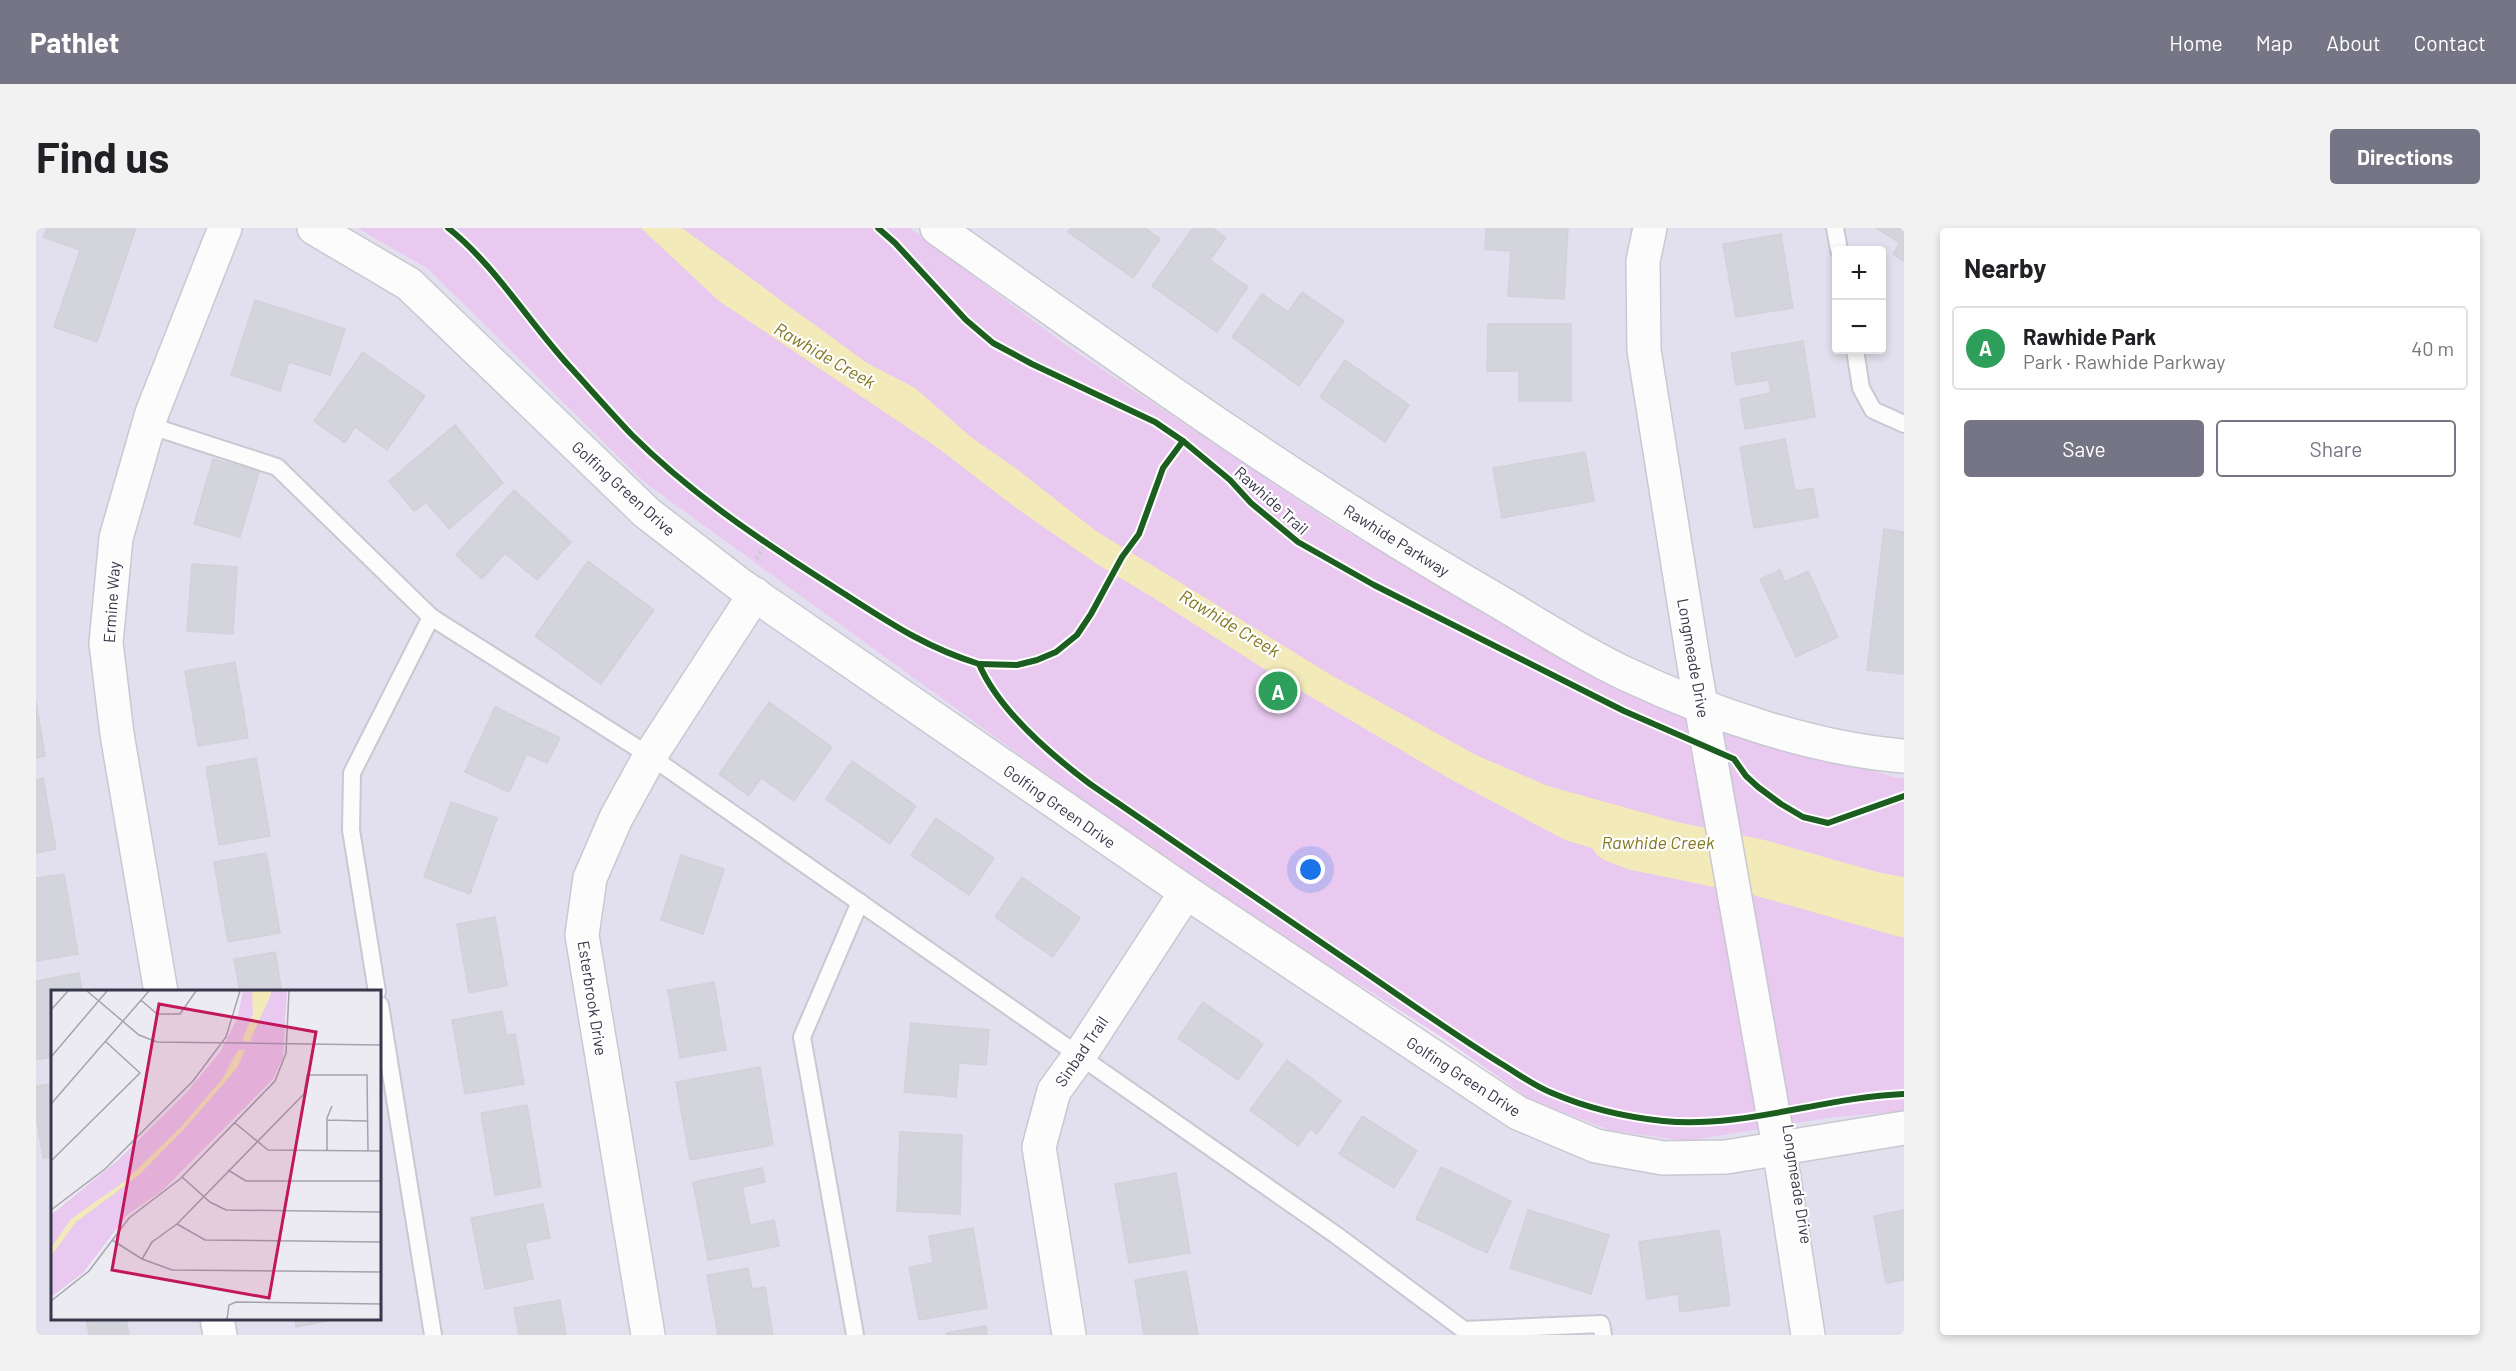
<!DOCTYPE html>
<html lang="en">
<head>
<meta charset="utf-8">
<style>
	body { margin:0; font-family:Barlow,sans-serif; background:#f2f2f2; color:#202124 }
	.controls { position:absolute; right:18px; top:18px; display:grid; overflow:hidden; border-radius:6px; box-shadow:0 3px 9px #0003 }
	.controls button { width:54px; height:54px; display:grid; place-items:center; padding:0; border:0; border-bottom:2px solid #e0e0e0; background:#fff; color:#202124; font:30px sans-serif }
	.you { position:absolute; left:1275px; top:642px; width:21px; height:21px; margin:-15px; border:4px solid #fff; border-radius:50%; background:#1a73e8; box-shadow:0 0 0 9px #1a73e833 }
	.badge { display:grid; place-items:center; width:39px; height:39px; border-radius:50%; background:#767585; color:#fff; font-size:20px; font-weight:700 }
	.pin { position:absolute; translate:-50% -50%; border:3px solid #fff; box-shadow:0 2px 6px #0006 }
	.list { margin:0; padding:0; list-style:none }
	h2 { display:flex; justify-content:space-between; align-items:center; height:78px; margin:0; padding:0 24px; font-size:26px }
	h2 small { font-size:20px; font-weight:400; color:#757577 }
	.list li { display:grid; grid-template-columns:39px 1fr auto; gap:18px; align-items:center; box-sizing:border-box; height:84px; margin:0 12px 12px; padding:0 12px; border:2px solid #e0e0e0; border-radius:6px }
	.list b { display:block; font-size:22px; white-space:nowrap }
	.list p { margin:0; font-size:20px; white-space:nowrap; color:#757577 }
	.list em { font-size:20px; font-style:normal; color:#757577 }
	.actions { display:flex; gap:12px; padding:18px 24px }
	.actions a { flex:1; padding:14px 0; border:2px solid #767585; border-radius:6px; text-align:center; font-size:21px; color:#767585 }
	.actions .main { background:#767585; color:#fff }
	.map { position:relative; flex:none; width:1868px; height:1107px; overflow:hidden; border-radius:6px }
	header { display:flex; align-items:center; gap:36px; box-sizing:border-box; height:84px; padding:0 30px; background:#767585; color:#fff }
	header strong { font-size:28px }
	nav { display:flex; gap:33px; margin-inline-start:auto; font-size:21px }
	.intro { display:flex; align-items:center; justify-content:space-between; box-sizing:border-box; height:144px; padding:0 36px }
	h1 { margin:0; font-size:42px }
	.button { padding:15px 27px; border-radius:6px; background:#767585; color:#fff; font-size:21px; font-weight:700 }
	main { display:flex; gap:36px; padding:0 36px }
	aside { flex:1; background:#fff; border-radius:6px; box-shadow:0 3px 9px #0003 }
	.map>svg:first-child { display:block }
	.residential { fill:#e2e0ee; fill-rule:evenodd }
	.green { fill:#e9c9ef }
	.water { fill:#f3eab9 }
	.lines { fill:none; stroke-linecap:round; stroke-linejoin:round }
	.river { stroke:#f3eab9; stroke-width:56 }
	.building { fill:#d4d4dc; stroke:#d2d1da; stroke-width:1.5 }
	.service-casing { stroke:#c9c8d2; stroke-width:20 }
	.minor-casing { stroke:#c9c8d2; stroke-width:36 }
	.path { stroke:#cccbd2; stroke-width:4; stroke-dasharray:3 3; stroke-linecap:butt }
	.service { stroke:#fcfcfd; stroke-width:16 }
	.minor { stroke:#fcfcfd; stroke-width:33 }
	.cycleway-casing { stroke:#fff; stroke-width:10 }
	.cycleway { stroke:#1b5e20; stroke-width:6 }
	.labels { text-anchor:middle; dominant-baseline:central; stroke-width:4.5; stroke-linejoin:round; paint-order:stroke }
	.street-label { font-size:16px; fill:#37364a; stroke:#fff }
	.water-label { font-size:18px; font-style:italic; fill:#82761f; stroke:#fff }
	.inset-road { fill:none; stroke:#a4a3af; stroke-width:1.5 }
	.view { fill:#c2185b; fill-opacity:0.15; stroke:#c2185b; stroke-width:3 }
	.inset-edge { fill:none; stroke:#37364a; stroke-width:3 }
</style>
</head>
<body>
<header>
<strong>Pathlet</strong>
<nav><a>Home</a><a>Map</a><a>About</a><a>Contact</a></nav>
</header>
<div class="intro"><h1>Find us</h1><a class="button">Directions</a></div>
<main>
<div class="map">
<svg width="1868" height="1107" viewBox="0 0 1868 1107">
	<rect width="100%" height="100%" fill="#ecebf2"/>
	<g class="residential">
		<path d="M0,0H321L392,41L608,254L1401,812L1495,872L1791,890L1868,883V1107H0ZM16,764H344V1090H16Z"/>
		<path d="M874,0H1868V550L1858,549L1615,475L1562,451L1298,296L1027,115ZM1800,22H1846V122H1800Z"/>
	</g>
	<polygon class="green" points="321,0 874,0 1027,115 1298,296 1562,451 1615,475 1858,549 1868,550 1868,883 1791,890 1650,913 1574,902 1495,872 1407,810 1196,676 1020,553 608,254 392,41"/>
	<g class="water">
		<polygon points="605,0 646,0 831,135 879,160 936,210 978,239 1060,303 1295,447 1440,527 1512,558 1648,596 1658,646 1634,643 1529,612 1414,551 1233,444 1116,369 1061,336 976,277 902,220 683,73"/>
		<polygon points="1719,615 1795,636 1868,649 1868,705 1727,667"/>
	</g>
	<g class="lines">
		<polyline class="river" points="1581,607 1599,614 1725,640 1868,681"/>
	</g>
	<g class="building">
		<polygon points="11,0 100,0 61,114 18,99 44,22 7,9"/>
		<polygon points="1035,0 1109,0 1124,11 1097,50 1032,4"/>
		<polygon points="1157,0 1176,0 1190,10 1174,32 1212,59 1181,104 1116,58"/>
		<polygon points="1450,0 1532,0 1528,71 1472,68 1475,23 1449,21"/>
		<polygon points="1840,0 1868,0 1868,33 1857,26 1864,15"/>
		<polygon points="1745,6 1757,80 1700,89 1687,16"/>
		<polygon points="1266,64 1308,93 1263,158 1196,109 1226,66 1252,84"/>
		<polygon points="219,72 309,101 294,147 253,134 244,163 195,147"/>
		<polygon points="1452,96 1535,96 1535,173 1483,173 1483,143 1451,143"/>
		<polygon points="1767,113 1779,189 1709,201 1704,171 1735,165 1733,152 1700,157 1695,125"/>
		<polygon points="327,124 389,168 351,222 319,199 309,215 278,193"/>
		<polygon points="1309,132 1373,177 1349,214 1284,169"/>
		<polygon points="419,197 467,255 413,301 390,274 378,283 353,253"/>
		<polygon points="1749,211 1759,263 1777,260 1782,289 1718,300 1704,219"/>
		<polygon points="1549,224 1558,273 1466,290 1457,240"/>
		<polygon points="177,231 223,244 204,309 158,296"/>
		<polygon points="478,262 535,314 501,352 469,325 446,351 420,327"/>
		<polygon points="1848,301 1868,304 1868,446 1831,442"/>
		<polygon points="552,333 618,382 565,456 499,408"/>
		<polygon points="156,336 201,339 197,406 151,403"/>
		<polygon points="1744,342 1749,354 1772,343 1802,409 1760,429 1724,351"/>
		<polygon points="199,434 212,510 162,518 149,443"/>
		<polygon points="0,474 9,528 0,530"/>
		<polygon points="733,474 796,519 758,573 725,550 713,568 683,546"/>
		<polygon points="459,479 524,510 511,535 491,526 473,564 429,544"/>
		<polygon points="220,530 234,608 183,617 170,539"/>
		<polygon points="816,533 880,578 854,616 790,571"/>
		<polygon points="7,550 20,621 0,625 0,552"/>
		<polygon points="415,574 461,590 434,666 388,649"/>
		<polygon points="900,590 958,630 933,667 875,627"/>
		<polygon points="230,625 244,705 192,714 178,634"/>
		<polygon points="645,627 688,641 667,706 625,692"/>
		<polygon points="28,646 42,726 0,733 0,650"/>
		<polygon points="986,649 1044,690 1017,729 959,689"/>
		<polygon points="459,689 471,758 433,765 421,696"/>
		<polygon points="239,724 246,764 204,764 198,731"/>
		<polygon points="43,745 46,764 16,764 16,829 0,832 0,753"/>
		<polygon points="678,754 690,822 644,830 632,762"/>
		<polygon points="1167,774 1227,816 1202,852 1142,810"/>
		<polygon points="466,783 470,807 479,806 488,856 429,866 416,792"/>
		<polygon points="875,795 953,802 950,837 923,835 920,869 868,864"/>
		<polygon points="1251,832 1305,873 1281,906 1274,901 1262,918 1214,882"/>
		<polygon points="724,839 737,917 654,932 640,854"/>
		<polygon points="16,856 16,929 7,930 0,888 0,858"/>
		<polygon points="491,877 505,959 459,967 445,885"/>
		<polygon points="1326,888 1381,923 1358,960 1303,926"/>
		<polygon points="864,904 926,907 924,986 861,983"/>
		<polygon points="1405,939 1475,973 1451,1025 1380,991"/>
		<polygon points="726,940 729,954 706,959 714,997 738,992 743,1018 672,1032 657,954"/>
		<polygon points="1140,945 1154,1025 1093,1035 1079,956"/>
		<polygon points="507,976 514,1010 489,1015 497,1051 449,1061 435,990"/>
		<polygon points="1492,982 1573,1007 1555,1066 1474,1040"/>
		<polygon points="1868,982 1868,1052 1850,1055 1838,988"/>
		<polygon points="937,1000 951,1080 883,1092 873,1039 897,1035 893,1008"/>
		<polygon points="1683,1002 1694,1077 1644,1084 1642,1066 1611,1071 1603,1014"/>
		<polygon points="712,1040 716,1061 729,1059 737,1107 682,1107 671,1047"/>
		<polygon points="1150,1043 1162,1107 1108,1107 1099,1052"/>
		<polygon points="524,1072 530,1107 483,1107 478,1080"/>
		<polygon points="50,1090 90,1090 93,1107 53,1107"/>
		<polygon points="259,1090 306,1090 260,1099"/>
		<polygon points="950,1098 951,1107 911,1107 910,1105"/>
	</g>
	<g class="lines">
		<defs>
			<g id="service">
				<polyline points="1799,0 1803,22"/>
				<polyline points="1819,122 1825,160 1837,182 1868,196"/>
				<polyline points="112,197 241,239 395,389"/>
				<polyline points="341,764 315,602 316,545 395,389 614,528 1300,1007 1428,1102 1565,1096 1567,1107"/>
				<polyline points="344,777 397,1107"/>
				<polyline points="819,1107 766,809 824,674"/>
			</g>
			<g id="minor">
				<polyline points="278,0 373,56 611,285 703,356 1150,664 1482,885 1560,918 1627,930 1690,929 1868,900"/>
				<path d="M901,0C1082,128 1262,258 1455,369C1498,394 1545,425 1590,446C1673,485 1777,521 1868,528"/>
				<polyline points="1614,0 1607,33 1608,122 1659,443 1743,919 1772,1107"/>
				<polyline points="125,764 81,506 70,415 80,310 116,185 189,0"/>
				<polyline points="181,1090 184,1107"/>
				<polyline points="612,1107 546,707 554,650 580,590 614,528 719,366"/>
				<polyline points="1033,1107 1003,919 1018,863 1044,827 1150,664"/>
			</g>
		</defs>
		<use href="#service" class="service-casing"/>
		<use href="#minor" class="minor-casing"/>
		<g class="path">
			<path d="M412,0C458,36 494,96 535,140C555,162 575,185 596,207C658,269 733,318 807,365C854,395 889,419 943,436C963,482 1012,524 1051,554"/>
			<polyline points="720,331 731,314"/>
			<polyline points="943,436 981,437 1001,432 1020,424 1041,407 1055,386 1086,329 1103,306 1127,240 1147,213"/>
			<polyline points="1149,621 1177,640"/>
			<polyline points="1767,879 1860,866"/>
			<path d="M1558,880C1609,892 1653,895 1705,891"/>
		</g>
		<use href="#service" class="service"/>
		<use href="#minor" class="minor"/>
		<defs>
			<g id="cycleway">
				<path d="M412,0C458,36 494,96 535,140C555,162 575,185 596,207C658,269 733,318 807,365C854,395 889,419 943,436C963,483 1014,526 1054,556C1139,614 1223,672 1308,730C1360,765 1411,802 1464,835C1481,845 1498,858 1516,865C1551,880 1589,889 1627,893C1708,901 1787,869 1868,866"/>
				<polyline points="842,0 859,15 930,92 957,115 996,136 1119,194 1147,213 1194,252 1215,275 1262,314 1338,357 1588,483 1698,531 1710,548 1722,559 1745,576 1767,589 1792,595 1868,568"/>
				<polyline points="943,436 981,437 1001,432 1020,424 1041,407 1055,386 1086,329 1103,306 1127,240 1147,213"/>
			</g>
		</defs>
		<use href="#cycleway" class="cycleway-casing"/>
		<use href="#cycleway" class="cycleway"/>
	</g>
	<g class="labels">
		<g class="street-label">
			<text transform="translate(588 260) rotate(42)">Golfing Green Drive</text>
			<text transform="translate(1236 272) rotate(42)">Rawhide Trail</text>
			<text transform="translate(1361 312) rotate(32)">Rawhide Parkway</text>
			<text transform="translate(75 374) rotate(-86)">Ermine Way</text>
			<text transform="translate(1658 430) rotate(80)">Longmeade Drive</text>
			<text transform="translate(1024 578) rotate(35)">Golfing Green Drive</text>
			<text transform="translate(557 770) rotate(81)">Esterbrook Drive</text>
			<text transform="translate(1045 823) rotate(-56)">Sinbad Trail</text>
			<text transform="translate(1428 848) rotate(33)">Golfing Green Drive</text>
			<text transform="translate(1762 956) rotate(81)">Longmeade Drive</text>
		</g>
		<g class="water-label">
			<text transform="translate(789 127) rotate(30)">Rawhide Creek</text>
			<text transform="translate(1194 395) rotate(31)">Rawhide Creek</text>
			<text x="1622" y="614">Rawhide Creek</text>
		</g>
	</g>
	<g transform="translate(15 762)">
		<rect width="330" height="330" fill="#ecebf2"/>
		<path d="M192,1H236L232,68L222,89L112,200L76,225L32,283L0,307V225L67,170L135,103L169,62L186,29Z" fill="#e9c9ef"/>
		<path d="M201,1H220V4L199,51H191L202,24ZM187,60H194L186,78L135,137L88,185L25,232L0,266V258L20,229L74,191L130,137L172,88Z" fill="#f3eab9"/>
		<path class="inset-road" d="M36,1L88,45L106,52L330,55M90,10L106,24H129L145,1M0,20L17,1M0,67L56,1M0,114L98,1M276,130L316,131M184,133L217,160L330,161M276,161V128L281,116M317,161L316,85H256L253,104L126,234L154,250L330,252M0,171L89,83L54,51M177,180L195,191H330M131,187L159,212L175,220L330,222M0,220L54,179L142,91L175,47L189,1M61,250L91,269L121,280L330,282M91,269L101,252L126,234M0,311L38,281L78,228L129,189L224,91L235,63L238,1M176,329L178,315L185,312L330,314"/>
		<path class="view" d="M108,14L265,42L218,308L61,280Z"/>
		<rect width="330" height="330" class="inset-edge"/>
	</g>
</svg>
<div class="controls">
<button>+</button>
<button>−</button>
</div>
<div class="you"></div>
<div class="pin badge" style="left:1242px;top:463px;background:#2e9e5b">A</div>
</div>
<aside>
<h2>Nearby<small></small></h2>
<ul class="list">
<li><span class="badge" style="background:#2e9e5b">A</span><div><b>Rawhide Park</b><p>Park · Rawhide Parkway</p></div><em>40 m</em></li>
</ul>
<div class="actions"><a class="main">Save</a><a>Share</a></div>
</aside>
</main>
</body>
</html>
